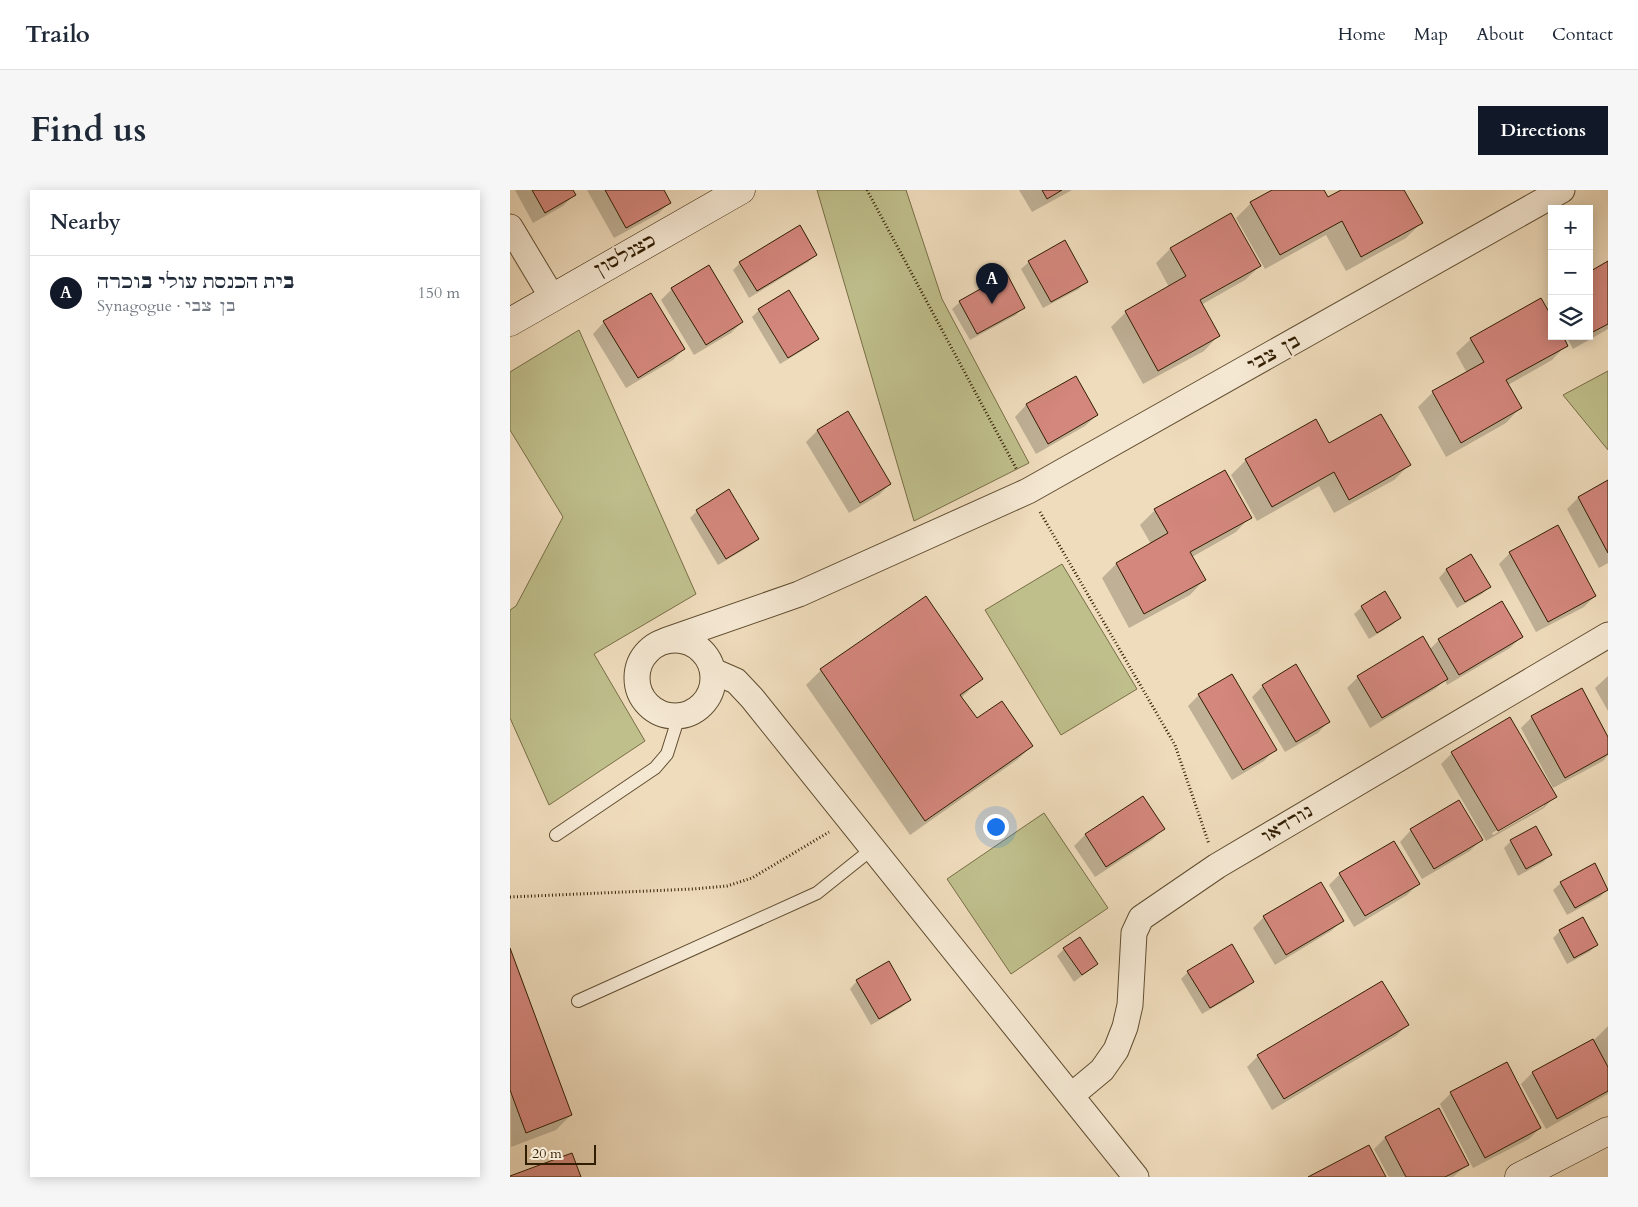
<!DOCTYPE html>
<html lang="en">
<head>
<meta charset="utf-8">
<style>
	body { margin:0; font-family:Cardo,"Frank Ruhl Libre",serif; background:#f6f6f7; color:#1f2937 }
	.controls { position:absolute; right:15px; top:15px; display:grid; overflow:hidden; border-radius:0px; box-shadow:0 2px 12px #0003 }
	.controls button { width:45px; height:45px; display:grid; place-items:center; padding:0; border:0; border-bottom:1px solid #e0e1e3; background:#fff; color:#1f2937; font:25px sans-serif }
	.scale { position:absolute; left:15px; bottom:12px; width:71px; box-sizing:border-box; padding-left:5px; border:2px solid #311d01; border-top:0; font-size:14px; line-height:18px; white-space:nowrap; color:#311d01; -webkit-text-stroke:4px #f5e8d3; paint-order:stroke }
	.you { position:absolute; left:485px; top:636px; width:18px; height:18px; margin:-12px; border:4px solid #fff; border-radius:50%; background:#1a73e8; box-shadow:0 0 0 8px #1a73e833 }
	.badge { display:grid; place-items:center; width:32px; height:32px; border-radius:50%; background:#111827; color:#fff; font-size:16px; font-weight:700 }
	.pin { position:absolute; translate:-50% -41px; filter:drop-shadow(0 1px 2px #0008) }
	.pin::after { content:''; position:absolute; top:26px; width:18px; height:15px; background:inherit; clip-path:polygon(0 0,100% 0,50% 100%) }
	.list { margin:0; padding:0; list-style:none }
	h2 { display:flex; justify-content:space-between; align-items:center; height:65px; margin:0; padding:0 20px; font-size:21px }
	h2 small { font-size:16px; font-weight:400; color:#747a83 }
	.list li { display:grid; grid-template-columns:32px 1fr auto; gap:15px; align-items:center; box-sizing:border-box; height:75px; padding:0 20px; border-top:1px solid #e0e1e3 }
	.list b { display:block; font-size:19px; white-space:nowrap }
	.list p { margin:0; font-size:16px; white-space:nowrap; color:#747a83 }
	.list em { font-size:16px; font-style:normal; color:#747a83 }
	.icon { flex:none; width:28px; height:28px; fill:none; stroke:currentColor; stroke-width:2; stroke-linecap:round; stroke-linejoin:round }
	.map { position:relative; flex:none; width:1098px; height:987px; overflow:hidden; border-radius:0px }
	header { display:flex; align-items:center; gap:30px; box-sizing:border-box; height:70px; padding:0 25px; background:#fff; border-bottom:1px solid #e0e1e3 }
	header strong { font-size:24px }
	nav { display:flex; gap:28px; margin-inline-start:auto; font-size:18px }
	.intro { display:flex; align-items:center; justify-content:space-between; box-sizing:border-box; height:120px; padding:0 30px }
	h1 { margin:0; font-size:35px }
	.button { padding:12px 22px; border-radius:0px; background:#111827; color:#fff; font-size:18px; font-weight:700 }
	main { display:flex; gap:30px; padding:0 30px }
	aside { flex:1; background:#fff; border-radius:0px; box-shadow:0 2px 12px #0003 }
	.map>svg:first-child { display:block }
	.green { fill:#bfbf8c; stroke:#786e46 }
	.shadow { fill:#0003; fill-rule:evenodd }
	.building { fill:#d4877d; stroke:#311d01 }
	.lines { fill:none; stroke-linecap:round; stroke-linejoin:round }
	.lane-casing { stroke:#604d30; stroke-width:14 }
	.street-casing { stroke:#604d30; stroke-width:27 }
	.secondary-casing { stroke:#311d01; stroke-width:29 }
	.path { stroke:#311d01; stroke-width:3; stroke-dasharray:1 2.5; stroke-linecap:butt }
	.lane { stroke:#f5e8d3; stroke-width:12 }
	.street { stroke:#f5e8d3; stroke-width:25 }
	.secondary { stroke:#f5e8d3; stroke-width:28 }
	.labels { text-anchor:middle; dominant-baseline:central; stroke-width:4.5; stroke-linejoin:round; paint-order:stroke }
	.street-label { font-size:18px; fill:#311d01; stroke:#f5e8d3 }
</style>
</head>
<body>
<header>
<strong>Trailo</strong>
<nav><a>Home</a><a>Map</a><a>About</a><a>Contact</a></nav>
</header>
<div class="intro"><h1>Find us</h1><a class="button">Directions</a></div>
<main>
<aside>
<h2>Nearby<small></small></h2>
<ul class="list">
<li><span class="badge">A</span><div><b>בית הכנסת עולי בוכרה</b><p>Synagogue · בן צבי</p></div><em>150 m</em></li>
</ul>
</aside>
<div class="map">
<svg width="1098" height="987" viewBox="0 0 1098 987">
	<rect width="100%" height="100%" fill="#efdcbc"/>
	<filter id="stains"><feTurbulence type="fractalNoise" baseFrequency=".004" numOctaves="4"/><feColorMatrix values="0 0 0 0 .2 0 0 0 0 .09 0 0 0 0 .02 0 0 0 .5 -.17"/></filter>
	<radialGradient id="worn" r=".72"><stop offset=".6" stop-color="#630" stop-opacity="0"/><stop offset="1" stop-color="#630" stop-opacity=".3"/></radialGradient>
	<g class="green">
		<polygon points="307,0 396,0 432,109 519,273 404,331"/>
		<polygon points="69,140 186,404 84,464 135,551 39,615 0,528 0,420 6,416 53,327 0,240 0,182"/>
		<polygon points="1098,181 1098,260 1053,205"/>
		<polygon points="552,374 627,499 551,545 475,420"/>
		<polygon points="534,623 598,718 501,784 437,689"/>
	</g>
	<g class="shadow">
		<polygon points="5,0 61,0 64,5 53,16 23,33"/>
		<polygon points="77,0 152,0 159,13 148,24 104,48"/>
		<polygon points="509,0 562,0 522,22"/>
		<polygon points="765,0 813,0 818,9 834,0 893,0 911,33 896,48 836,81 816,45 755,79 726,28 741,13"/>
		<polygon points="660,59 750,76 735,90 691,115 708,146 694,161 633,194 601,137 616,122 659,97 646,73"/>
		<polygon points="306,64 298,72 239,108 223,80 230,73"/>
		<polygon points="519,72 576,91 569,99 533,118 511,79"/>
		<polygon points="1098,72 1098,139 1063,159 1056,146 1079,146 1079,83"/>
		<polygon points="162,99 232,132 221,143 184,165 151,110"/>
		<polygon points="1042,109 1042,121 1037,113"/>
		<polygon points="450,112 513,117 506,125 460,150 442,119"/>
		<polygon points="249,120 307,149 300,156 270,174 242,127"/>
		<polygon points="94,132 174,159 163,170 116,198 83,144"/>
		<polygon points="1042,146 1056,155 1042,170 998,195 1010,218 996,233 936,267 908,217 923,202 957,183 946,163 961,149"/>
		<polygon points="566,188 587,225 575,236 526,264 505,227 516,215"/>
		<polygon points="337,223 380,294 369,305 339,323 296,252 307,241"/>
		<polygon points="819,255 899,275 884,290 824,323 809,296 747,331 721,285 736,270"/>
		<polygon points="1098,292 1098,373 1089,378 1057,319 1068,308"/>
		<polygon points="645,320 740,327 726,342 682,367 694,390 680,405 619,438 592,388 606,374 641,354 630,335"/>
		<polygon points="187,321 248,349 240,356 208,375 180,328"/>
		<polygon points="1000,363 1085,406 1074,417 1026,442 989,374"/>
		<polygon points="961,366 979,397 972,404 947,418 929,388 936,380"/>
		<polygon points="852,417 889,428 882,435 859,449 844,424"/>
		<polygon points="1011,447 1000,458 937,495 935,490 925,499 860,538 837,498 848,487 920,459 929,450"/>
		<polygon points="311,480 471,489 451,508 466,530 522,556 507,570 400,645 296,495"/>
		<polygon points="1098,486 1098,521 1085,498"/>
		<polygon points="753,496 819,531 808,543 775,562 742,507"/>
		<polygon points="1071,500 1098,549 1098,565 1093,571 1043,598 1011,538 1022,527"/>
		<polygon points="689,505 765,559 754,571 722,590 678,516"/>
		<path d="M942,563L1045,606L1034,618L976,651L931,574ZM1034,613V616L983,645L982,643Z"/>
		<polygon points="633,607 653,639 642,650 585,687 564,656 575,645"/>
		<polygon points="949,612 971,650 960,661 912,689 890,652 901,640"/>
		<polygon points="1001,651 1040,665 1033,672 1008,686 994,658"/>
		<polygon points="830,684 908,694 897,705 844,737 819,695"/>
		<polygon points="1051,693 1097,699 1090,707 1057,725 1043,700"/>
		<polygon points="754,727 833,730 821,741 765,775 743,738"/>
		<polygon points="1050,741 1087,755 1079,762 1057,774 1043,748"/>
		<polygon points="554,759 587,774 564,792 547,766"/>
		<polygon points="0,762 61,925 46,940 1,957"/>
		<polygon points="678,782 743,791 735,799 692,824 671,789"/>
		<polygon points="347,791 400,809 392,817 361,835 340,799"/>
		<polygon points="897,835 886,846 762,920 737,877 748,866"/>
		<polygon points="1098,836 1098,904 1036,939 1011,894 1022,883 1084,850"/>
		<polygon points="941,903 1030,938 1019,949 963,978 930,914"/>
		<polygon points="929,920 957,975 943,987 879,987 864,959 875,948"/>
	</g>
	<g class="building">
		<polygon points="22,0 63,0 66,5 35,23"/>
		<polygon points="95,0 154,0 161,13 116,38"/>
		<polygon points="532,0 552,0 537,9"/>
		<polygon points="762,0 814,0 818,7 831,0 894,0 913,33 851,67 832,31 770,65 740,12"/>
		<polygon points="721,23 751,76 690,110 710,146 648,181 615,121 676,86 660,58"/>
		<polygon points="290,35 307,65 247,101 229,72"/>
		<polygon points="555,50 578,92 541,112 518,71"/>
		<polygon points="1098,71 1098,134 1079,144 1079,82"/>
		<polygon points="199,75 233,132 196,155 161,98"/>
		<polygon points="497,84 515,118 467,144 449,111"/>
		<polygon points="279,100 309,149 278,168 248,119"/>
		<polygon points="141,103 175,159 128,188 93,131"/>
		<polygon points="1031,108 1042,127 1042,146 1053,146 1058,156 996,190 1012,218 951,253 922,201 974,172 960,148"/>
		<polygon points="566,186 588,225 538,254 516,214"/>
		<polygon points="338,221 381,294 350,313 307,240"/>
		<polygon points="871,224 901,275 839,310 824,282 762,317 735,269 806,229 819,253"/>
		<polygon points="715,280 742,328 680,362 696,390 634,424 606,373 658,343 644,319"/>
		<polygon points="1098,290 1098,363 1068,307"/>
		<polygon points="219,299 249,349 216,369 186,320"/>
		<polygon points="1048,335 1086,406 1038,432 999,362"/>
		<polygon points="961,364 981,397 955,412 936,379"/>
		<polygon points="875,401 891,428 867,443 851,416"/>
		<polygon points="416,406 473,489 450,505 467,528 492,511 523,556 415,631 310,479"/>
		<polygon points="992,411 1013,447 949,485 928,449"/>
		<polygon points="913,446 938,489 872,528 847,486"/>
		<polygon points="786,474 820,532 786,552 752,495"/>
		<polygon points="722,484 767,560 733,580 688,504"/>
		<polygon points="1072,498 1098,547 1098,564 1055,588 1021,526"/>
		<polygon points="1000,527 1047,607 988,641 941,562"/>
		<polygon points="633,606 655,639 596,677 575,644"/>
		<polygon points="949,610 973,650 924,679 900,639"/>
		<polygon points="1026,636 1042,665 1016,679 1000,650"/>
		<polygon points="884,651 910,694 855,726 829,683"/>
		<polygon points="1085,673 1098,700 1065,718 1050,692"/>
		<polygon points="811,692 834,731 776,765 753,726"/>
		<polygon points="1073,727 1088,755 1064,768 1049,740"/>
		<polygon points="570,747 588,774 572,785 553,758"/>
		<polygon points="722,754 744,792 700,818 677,781"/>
		<polygon points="0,758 62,925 16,943 0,900"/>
		<polygon points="379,771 401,810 369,829 346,790"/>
		<polygon points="872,791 899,835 774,909 747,865"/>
		<polygon points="1083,849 1098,877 1098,901 1047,929 1022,882"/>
		<polygon points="997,872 1031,938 975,968 940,902"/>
		<polygon points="929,918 959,975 935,987 896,987 875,947"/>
		<polygon points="859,955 876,987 798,987"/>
		<polygon points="62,963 71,987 0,987 0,986"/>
	</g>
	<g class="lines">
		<defs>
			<g id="lane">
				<polyline points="46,645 145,578 157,564 169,526"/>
				<polyline points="68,811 307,703 362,659"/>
			</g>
			<g id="street">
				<polyline points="0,37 42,107"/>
				<circle cx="165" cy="488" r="38"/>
				<polyline points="157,450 289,404 518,301 1052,0"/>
				<polyline points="203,481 226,491 242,508 626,987"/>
				<polyline points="562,905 592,880 606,860 615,837 620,815 624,743 631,728 707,676 1098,445"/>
			</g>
			<g id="secondary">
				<polyline points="0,132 231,0"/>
				<polyline points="1009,987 1098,941"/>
			</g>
		</defs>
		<use href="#lane" class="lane-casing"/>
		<use href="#street" class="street-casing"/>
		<use href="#secondary" class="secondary-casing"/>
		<g class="path">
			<polyline points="357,0 507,280"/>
			<polyline points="530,322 665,555 699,654"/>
			<polyline points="0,707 183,699 217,696 242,688 319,642"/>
		</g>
		<use href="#lane" class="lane"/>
		<use href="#street" class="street"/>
		<use href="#secondary" class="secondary"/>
	</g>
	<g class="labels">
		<g class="street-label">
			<text transform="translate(115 65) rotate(-29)">כצנלסון</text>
			<text transform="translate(764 163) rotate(-29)">בן צבי</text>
			<text transform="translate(777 634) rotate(-31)">נורדאו</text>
		</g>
	</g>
	<rect width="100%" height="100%" filter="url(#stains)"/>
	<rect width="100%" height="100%" fill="url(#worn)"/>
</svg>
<div class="controls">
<button>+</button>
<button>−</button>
<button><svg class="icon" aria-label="layers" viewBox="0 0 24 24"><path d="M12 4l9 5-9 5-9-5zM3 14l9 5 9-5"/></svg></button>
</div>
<div class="scale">20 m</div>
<div class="you"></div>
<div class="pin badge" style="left:482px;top:114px">A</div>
</div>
</main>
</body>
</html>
